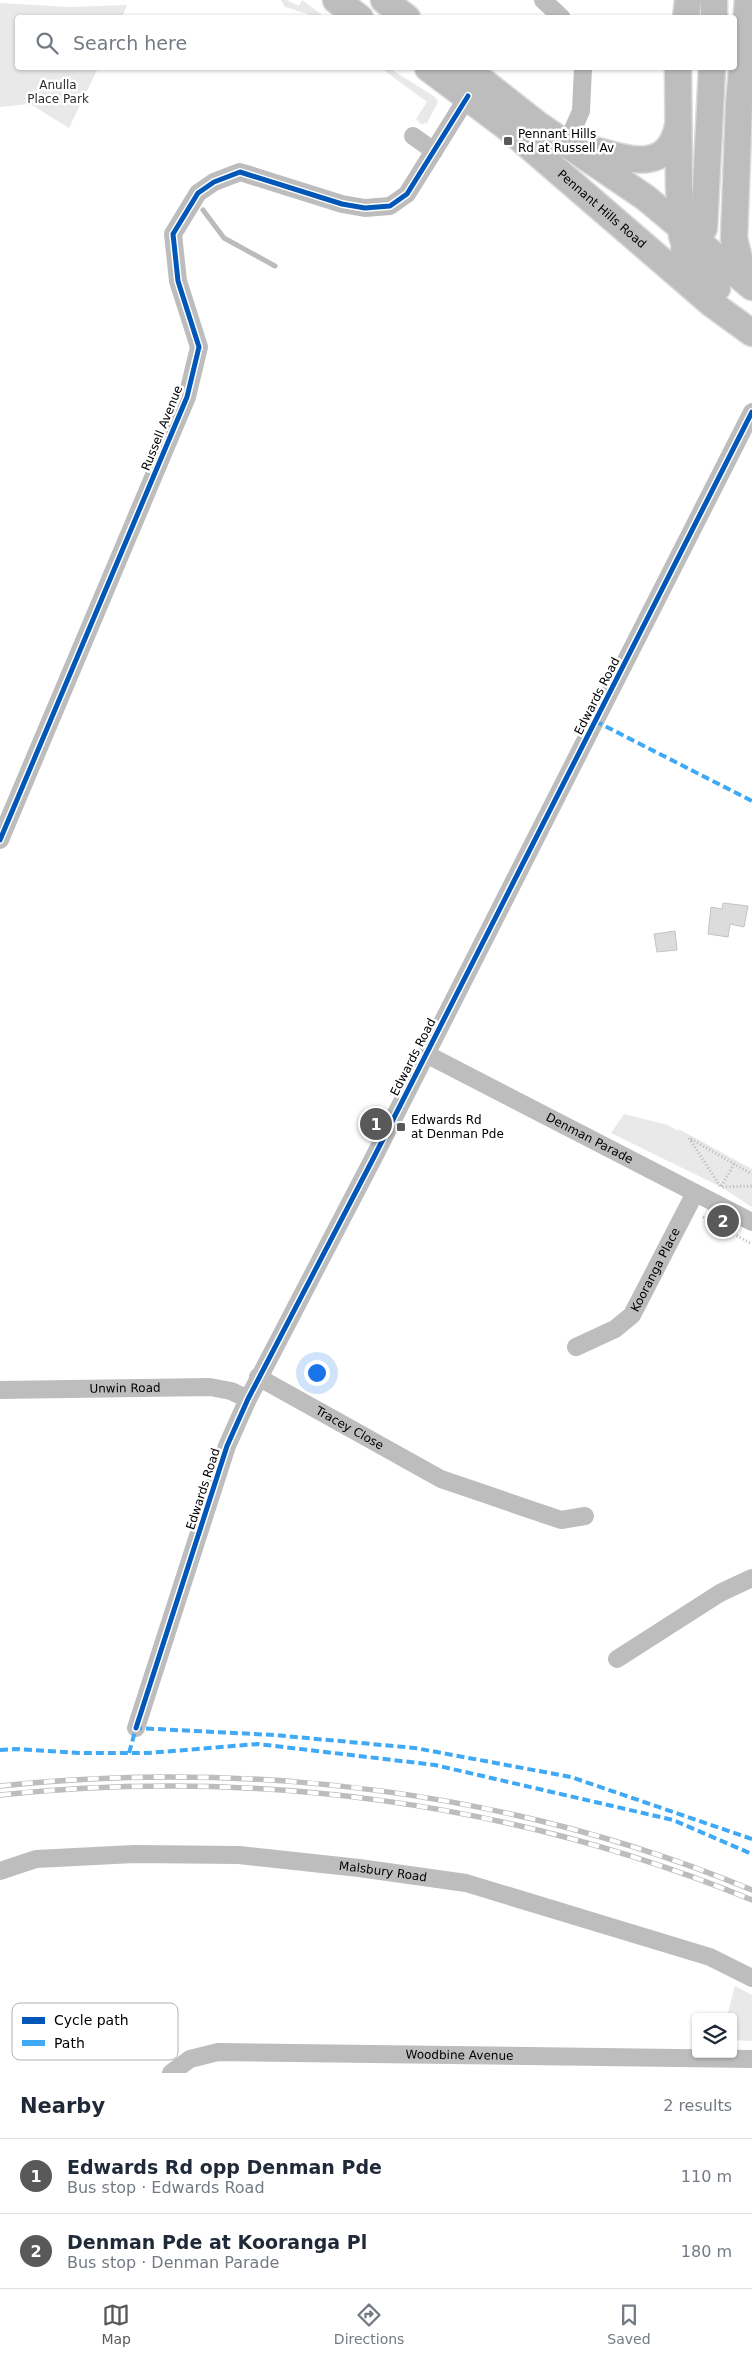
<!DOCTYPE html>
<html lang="en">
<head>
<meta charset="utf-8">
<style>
	body { margin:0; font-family:"DejaVu Sans",sans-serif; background:#f6f6f7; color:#1f2937 }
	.controls { position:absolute; right:15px; bottom:15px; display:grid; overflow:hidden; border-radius:5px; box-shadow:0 1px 4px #0004 }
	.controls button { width:45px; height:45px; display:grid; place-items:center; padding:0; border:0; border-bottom:1px solid #e0e1e3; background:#fff; color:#1f2937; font:25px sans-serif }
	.you { position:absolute; left:316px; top:1372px; width:18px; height:18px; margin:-12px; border:4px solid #fff; border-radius:50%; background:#1a73e8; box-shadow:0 0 0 8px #1a73e833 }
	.badge { display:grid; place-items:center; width:32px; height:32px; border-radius:50%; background:#595959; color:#fff; font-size:16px; font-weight:700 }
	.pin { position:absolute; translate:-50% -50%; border:2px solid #fff; box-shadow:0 1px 5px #0006 }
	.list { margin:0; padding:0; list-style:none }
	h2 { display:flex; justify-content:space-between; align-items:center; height:65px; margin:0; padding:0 20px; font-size:21px }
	h2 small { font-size:16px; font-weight:400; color:#747a83 }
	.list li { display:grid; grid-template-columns:32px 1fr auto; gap:15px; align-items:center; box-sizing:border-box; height:75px; padding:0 20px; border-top:1px solid #e0e1e3 }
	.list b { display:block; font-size:19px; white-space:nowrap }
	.list p { margin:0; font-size:16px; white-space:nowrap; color:#747a83 }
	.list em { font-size:16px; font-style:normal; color:#747a83 }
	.icon { flex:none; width:28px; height:28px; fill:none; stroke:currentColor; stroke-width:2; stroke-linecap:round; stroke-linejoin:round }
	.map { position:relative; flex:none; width:752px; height:2073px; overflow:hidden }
	.search { position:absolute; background:#fff; box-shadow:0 1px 4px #0004; left:15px; right:15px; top:15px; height:55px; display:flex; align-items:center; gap:12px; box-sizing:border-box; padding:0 18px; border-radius:5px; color:#747a83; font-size:19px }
	.sheet { height:215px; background:#fff }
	nav { display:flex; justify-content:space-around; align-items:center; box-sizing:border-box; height:70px; border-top:1px solid #e0e1e3; background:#fff; font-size:14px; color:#747a83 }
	nav a { display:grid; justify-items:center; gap:2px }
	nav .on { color:#595959 }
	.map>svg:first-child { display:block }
	.green { fill:#e9e9e9 }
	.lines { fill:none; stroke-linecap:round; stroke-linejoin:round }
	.stream { stroke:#bbb; stroke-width:5 }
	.building { fill:#dcdcdc; stroke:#c4c4c4 }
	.highway-casing { stroke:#dbdbdb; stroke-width:29 }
	.path { stroke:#b8b8b8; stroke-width:3; stroke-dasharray:1 2.5; stroke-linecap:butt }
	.minor { stroke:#bdbdbd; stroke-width:18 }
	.highway { stroke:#bdbdbd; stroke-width:26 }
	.rail-casing { stroke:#bdbdbd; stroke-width:5.5 }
	.rail { stroke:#fff; stroke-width:4; stroke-dasharray:11; stroke-linecap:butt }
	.quiet { stroke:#3fa9f5; stroke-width:4; stroke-dasharray:8 4; stroke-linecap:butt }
	.cycleway-casing { stroke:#fff; stroke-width:8 }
	.cycleway { stroke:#0057b8; stroke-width:5 }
	.poi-dot { fill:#595959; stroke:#fff; stroke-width:2 }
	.labels { text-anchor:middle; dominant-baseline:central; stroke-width:5; stroke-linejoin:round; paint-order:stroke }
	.park-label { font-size:12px; fill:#2e2e2e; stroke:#fff }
	.poi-label { font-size:12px; fill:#000; stroke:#fff; text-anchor:start }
	.street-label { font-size:12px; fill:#000; stroke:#fff }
	.key { fill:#fff; stroke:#b2b2b2; stroke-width:1 }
	.key-label { font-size:14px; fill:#000 }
</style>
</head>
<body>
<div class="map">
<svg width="752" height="2073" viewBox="0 0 752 2073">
	<rect width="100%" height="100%" fill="#fff"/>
	<g class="green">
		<path d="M281,0H287L299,6L302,0L325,17C311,18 299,10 285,7Z"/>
		<polygon points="0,3 70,7 127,5 122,17 18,18 18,68 98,68 69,128 30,104 0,107"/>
		<polygon points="381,68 389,68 435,97 438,102 427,123 421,124 416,119 427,102"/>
		<polygon points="624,1114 668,1125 680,1132 677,1128 752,1169 752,1207 721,1187 611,1133"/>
		<polygon points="735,1986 752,1995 752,2041 733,2040 733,2017 727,2017"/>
	</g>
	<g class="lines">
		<polyline class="stream" points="203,210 224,238 275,266"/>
	</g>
	<g class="building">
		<polygon points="723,903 748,906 744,927 730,924 728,937 708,934 711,907 722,909"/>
		<polygon points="675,931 677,950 657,952 654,934"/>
	</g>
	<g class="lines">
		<defs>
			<g id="highway">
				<polyline points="336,0 360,18"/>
				<polyline points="384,0 407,18"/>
				<polyline points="748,0 739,104 734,239 740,262 752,281"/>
				<polyline points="686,18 688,0"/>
				<polyline points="714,18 714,0"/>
				<path id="s7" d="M428,68L508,128L712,304L752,333"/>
				<polyline points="466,68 537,124 646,198 752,287"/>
				<polyline points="678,68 679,187 682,236 690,260 717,288"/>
				<path d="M587,148C622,157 667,177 678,126"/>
				<polyline points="684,250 695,244 704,228 712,68"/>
			</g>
		</defs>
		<use href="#highway" class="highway-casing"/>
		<g class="path">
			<polyline points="734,1164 721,1187 752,1186"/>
			<polyline points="720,1186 689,1138 752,1174"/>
			<polyline points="703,1217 752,1244"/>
		</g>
		<g class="minor">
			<polyline points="543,0 562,18"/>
			<polyline points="413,136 434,151"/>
			<polyline points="567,143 581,111 583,68"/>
			<polyline points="0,840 187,397 199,347 178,281 173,234 198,193 214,182 240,172 342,204 365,208 390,206 407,194 468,96"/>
			<path id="s1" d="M426,1054L752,1222"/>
			<path id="s2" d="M576,1347L615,1329L632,1315L695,1193"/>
			<path id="s3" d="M258,1377L441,1479L561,1520L585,1516"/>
			<path id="s4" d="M0,1390L210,1387L231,1391L248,1399"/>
			<polyline points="617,1659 720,1593 752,1578"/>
			<polyline points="136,1728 227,1446 248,1399 374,1157 752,412"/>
			<path id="s5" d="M0,1871L36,1859L134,1854L239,1855L359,1868L466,1883L710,1957L752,1978"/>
			<path id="s6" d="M171,2073L190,2059L218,2052L752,2059"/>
		</g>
		<use href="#highway" class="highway"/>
		<defs>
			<g id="rail">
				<path d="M0,1786C253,1759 516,1792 752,1890"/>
				<path d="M0,1795C254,1768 515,1802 752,1900"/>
			</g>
		</defs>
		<use href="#rail" class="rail-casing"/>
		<use href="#rail" class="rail"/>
		<g class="quiet">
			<polyline points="595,721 752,801"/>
			<polyline points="0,1750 16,1749 79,1753 148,1753 258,1744 435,1765 673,1820 752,1854"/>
			<polyline points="129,1753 136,1728 274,1735 415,1748 571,1777 752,1839"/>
		</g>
		<defs>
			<g id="cycleway">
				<polyline points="0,840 187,397 199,347 178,281 173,234 198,193 214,182 240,172 342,204 365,208 390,206 407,194 468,96"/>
				<polyline points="136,1728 227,1446 248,1399 374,1157 752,412"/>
			</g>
		</defs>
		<use href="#cycleway" class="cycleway-casing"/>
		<use href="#cycleway" class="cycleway"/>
	</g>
	<g class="poi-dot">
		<rect x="503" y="136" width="10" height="10" rx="2.5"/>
		<rect x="396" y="1122" width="10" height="10" rx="2.5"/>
	</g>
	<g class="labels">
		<g class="park-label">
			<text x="58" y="85">Anulla<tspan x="58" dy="14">Place Park</tspan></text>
		</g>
		<g class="poi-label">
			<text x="518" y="134">Pennant Hills<tspan x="518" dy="14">Rd at Russell Av</tspan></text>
			<text x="411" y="1120">Edwards Rd<tspan x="411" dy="14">at Denman Pde</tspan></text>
		</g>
		<g class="street-label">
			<text stroke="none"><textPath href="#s7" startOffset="224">Pennant Hills Road</textPath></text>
			<text transform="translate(162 428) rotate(-68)">Russell Avenue</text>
			<text transform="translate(597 696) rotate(-63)">Edwards Road</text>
			<text transform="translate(413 1057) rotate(-63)">Edwards Road</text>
			<text stroke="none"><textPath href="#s1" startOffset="184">Denman Parade</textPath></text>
			<text stroke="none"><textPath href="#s2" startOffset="116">Kooranga Place</textPath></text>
			<text stroke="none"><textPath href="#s4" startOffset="125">Unwin Road</textPath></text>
			<text stroke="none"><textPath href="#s3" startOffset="105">Tracey Close</textPath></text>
			<text transform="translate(203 1489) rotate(-72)">Edwards Road</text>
			<text stroke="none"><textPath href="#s5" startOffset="386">Malsbury Road</textPath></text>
			<text stroke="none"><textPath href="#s6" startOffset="294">Woodbine Avenue</textPath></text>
		</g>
	</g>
	<rect x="12" y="2003" width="166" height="57" rx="8" class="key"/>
	<rect x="22" y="2017" width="23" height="7" fill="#0057b8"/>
	<rect x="22" y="2040" width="23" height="6" fill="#3fa9f5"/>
	<g class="key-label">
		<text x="54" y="2025">Cycle path</text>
		<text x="54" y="2048">Path</text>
	</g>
</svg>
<div class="controls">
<button><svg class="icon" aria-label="layers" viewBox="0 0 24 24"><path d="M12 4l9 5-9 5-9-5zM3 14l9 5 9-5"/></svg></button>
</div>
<div class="you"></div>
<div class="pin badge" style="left:376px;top:1124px">1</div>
<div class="pin badge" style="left:723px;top:1221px">2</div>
<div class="search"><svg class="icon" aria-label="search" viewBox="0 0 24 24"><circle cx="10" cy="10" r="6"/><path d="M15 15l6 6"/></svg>Search here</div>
</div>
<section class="sheet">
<h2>Nearby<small>2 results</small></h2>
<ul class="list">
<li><span class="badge">1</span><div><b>Edwards Rd opp Denman Pde</b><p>Bus stop · Edwards Road</p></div><em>110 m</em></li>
<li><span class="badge">2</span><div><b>Denman Pde at Kooranga Pl</b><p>Bus stop · Denman Parade</p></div><em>180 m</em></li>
</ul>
</section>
<nav>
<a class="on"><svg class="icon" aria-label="map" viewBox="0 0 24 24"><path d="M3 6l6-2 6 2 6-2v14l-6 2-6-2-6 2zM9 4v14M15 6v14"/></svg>Map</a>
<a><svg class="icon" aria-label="directions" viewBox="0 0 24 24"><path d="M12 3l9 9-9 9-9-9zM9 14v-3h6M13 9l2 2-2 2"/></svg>Directions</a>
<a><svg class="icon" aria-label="saved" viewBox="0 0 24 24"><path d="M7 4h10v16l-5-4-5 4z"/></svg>Saved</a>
</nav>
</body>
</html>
